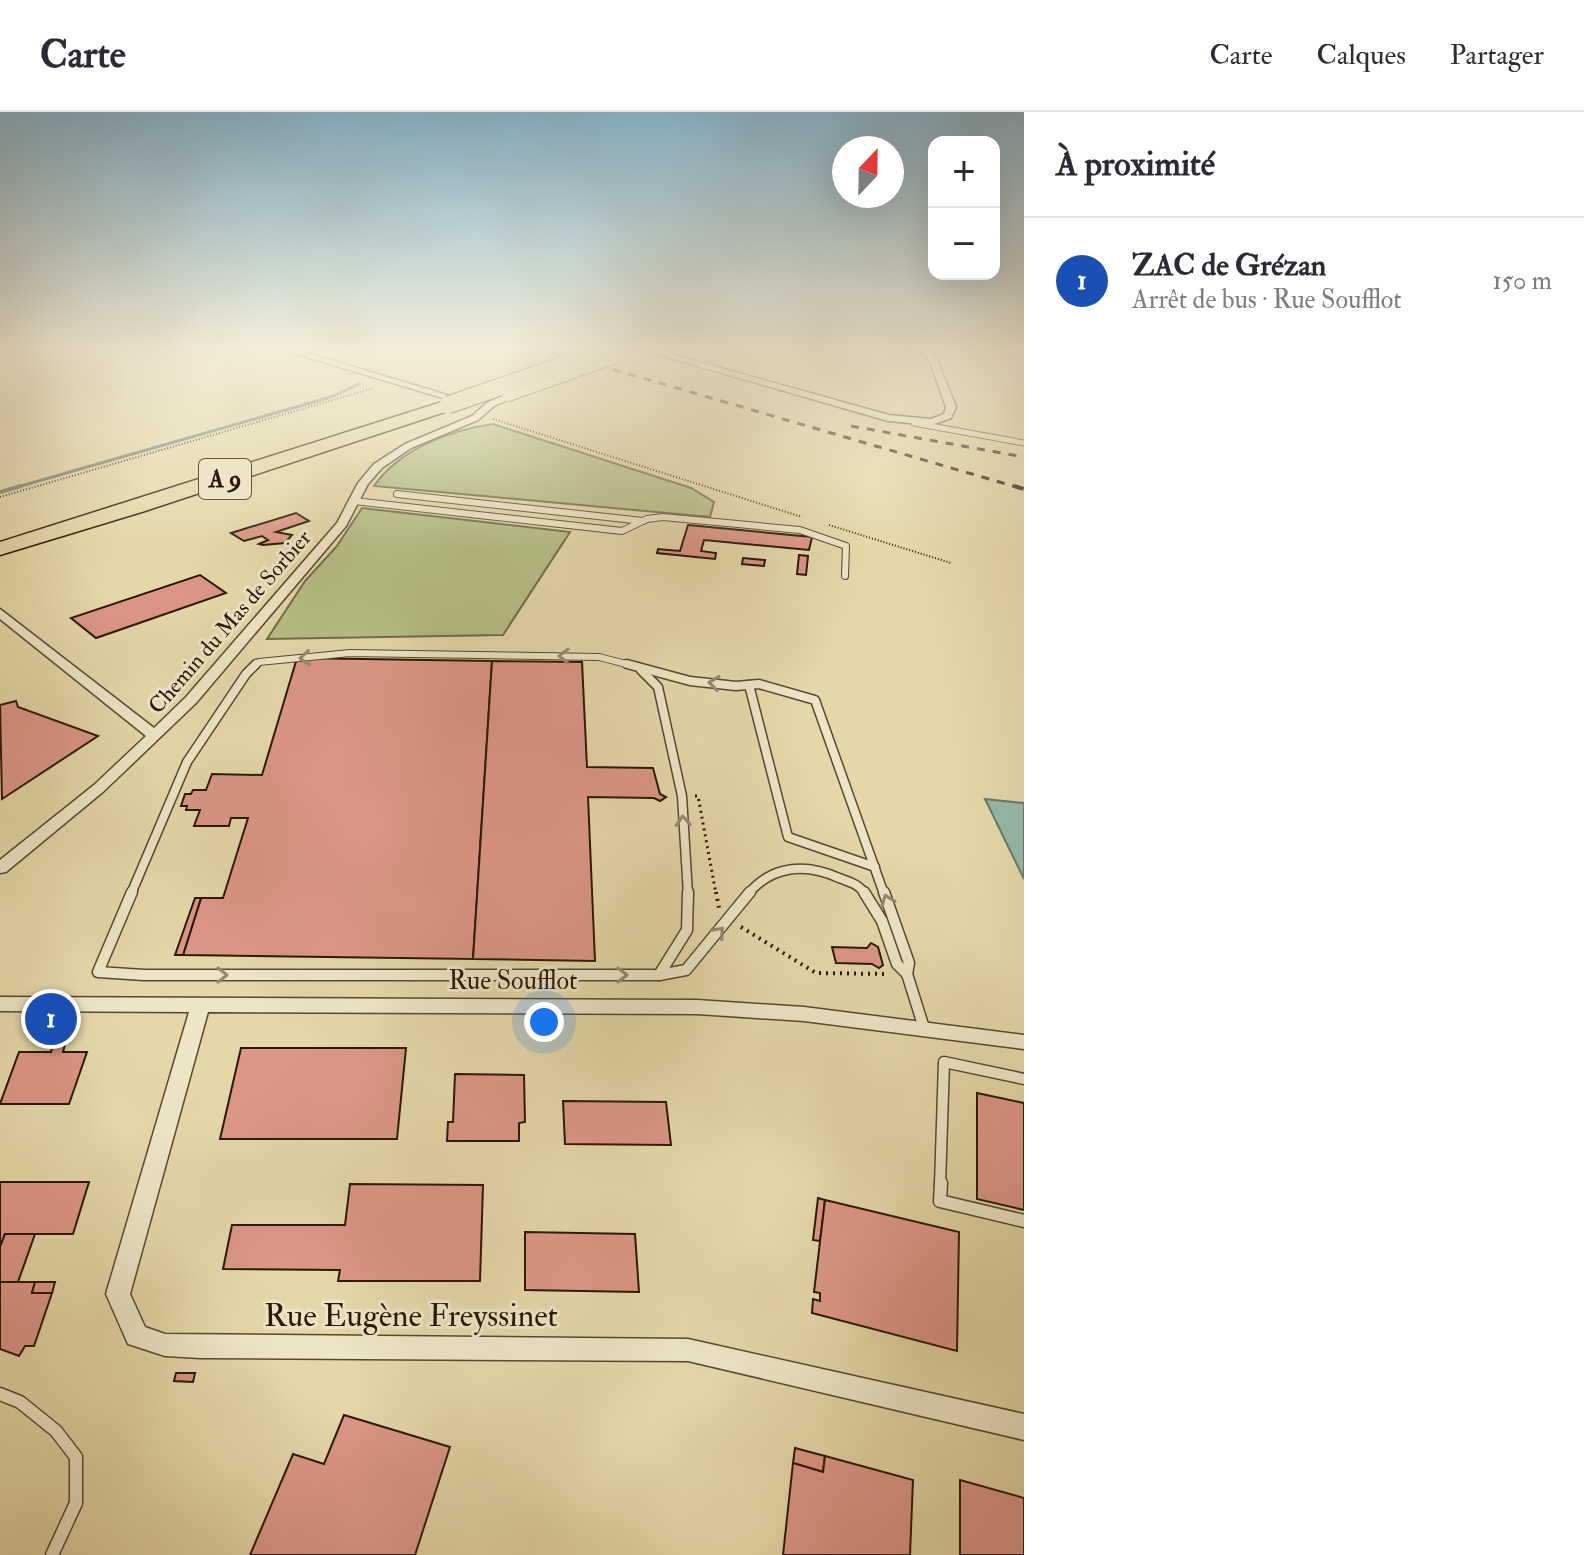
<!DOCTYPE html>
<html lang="fr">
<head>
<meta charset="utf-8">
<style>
	body { margin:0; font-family:"IM FELL Double Pica",serif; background:#f2f2f3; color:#2b2b33 }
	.controls { position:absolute; right:24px; top:24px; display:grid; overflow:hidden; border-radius:16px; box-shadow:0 8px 32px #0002 }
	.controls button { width:72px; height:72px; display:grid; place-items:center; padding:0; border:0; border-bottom:2px solid #e1e1e2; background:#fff; color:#2b2b33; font:40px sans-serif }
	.compass { position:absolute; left:832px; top:24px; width:72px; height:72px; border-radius:50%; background:#fff; box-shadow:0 8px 32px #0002; rotate:22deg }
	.you { position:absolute; left:544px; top:910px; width:28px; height:28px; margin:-20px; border:6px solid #fff; border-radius:50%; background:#1a73e8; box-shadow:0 0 0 12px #1a73e833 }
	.badge { display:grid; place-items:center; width:52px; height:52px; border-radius:50%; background:#8f2418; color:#fff; font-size:26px; font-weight:700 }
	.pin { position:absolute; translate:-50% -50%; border:4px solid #fff; box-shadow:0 2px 8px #0006 }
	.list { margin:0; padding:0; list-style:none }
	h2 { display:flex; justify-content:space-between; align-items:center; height:104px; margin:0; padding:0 32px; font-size:34px }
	h2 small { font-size:26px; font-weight:400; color:#7c7c81 }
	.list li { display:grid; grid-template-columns:52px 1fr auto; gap:24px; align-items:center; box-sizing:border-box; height:128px; padding:0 32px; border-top:2px solid #e1e1e2 }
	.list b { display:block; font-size:30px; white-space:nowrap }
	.list p { margin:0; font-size:26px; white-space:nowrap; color:#7c7c81 }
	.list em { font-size:26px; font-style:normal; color:#7c7c81 }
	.map { position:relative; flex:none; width:1024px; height:1443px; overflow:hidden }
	header { display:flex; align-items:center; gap:48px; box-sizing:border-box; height:112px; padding:0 40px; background:#fff; border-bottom:2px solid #e1e1e2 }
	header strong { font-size:38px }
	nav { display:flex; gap:44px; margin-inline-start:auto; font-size:28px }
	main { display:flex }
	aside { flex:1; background:#fff }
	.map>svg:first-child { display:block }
	.green { fill:#b6be86; stroke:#706c48; stroke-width:2 }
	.water { fill:#95b9ab; stroke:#6a796a; stroke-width:2 }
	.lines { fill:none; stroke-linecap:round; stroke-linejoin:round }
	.stream-far1 { stroke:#6a796a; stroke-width:3 }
	.stream { stroke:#6a796a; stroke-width:4 }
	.building { fill:#dc9686; stroke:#291909; stroke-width:2 }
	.lane-far4-casing { stroke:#584831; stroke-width:7 }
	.lane-far3-casing { stroke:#584831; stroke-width:8 }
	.lane-far2-casing { stroke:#584831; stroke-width:11 }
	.lane-far1-casing { stroke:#584831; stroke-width:13 }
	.lane-casing { stroke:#584831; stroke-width:15 }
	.street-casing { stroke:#584831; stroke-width:3 }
	.highway-casing { stroke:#291909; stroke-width:3 }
	.path-far2 { stroke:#291909; stroke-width:2; stroke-dasharray:1 2; stroke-linecap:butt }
	.path-far1 { stroke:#291909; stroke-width:3; stroke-dasharray:2 4; stroke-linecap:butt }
	.path { stroke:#291909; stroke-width:4; stroke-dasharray:2 5; stroke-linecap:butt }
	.lane-far4 { stroke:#ede5c6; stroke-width:5 }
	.lane-far3 { stroke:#ede5c6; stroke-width:6 }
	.lane-far2 { stroke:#ede5c6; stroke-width:8 }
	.lane-far1 { stroke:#ede5c6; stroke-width:10 }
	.lane { stroke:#ede5c6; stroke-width:12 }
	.street { fill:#ede5c6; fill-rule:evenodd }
	.highway { fill:#e4d7a8; fill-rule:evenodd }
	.rail-far1 { stroke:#291909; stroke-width:3; stroke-dasharray:8 8; stroke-linecap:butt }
	.rail { stroke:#291909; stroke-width:4; stroke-dasharray:10 10; stroke-linecap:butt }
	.street-bridge-casing { stroke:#584831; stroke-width:11; stroke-linecap:butt }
	.highway-bridge-casing { stroke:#291909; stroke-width:19; stroke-linecap:butt }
	.street-bridge { stroke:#ede5c6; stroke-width:9 }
	.highway-bridge { stroke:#e4d7a8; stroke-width:17 }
	.oneway { stroke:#958971 }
	.labels { text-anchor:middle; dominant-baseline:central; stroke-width:6; stroke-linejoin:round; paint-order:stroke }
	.far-street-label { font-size:22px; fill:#291909; stroke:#ede5c6 }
	.shield { fill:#ede5c6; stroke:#645642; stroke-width:2 }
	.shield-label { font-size:24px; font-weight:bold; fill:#291909 }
	.street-label { font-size:26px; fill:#291909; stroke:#ede5c6 }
	.near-street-label { font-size:32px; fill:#291909; stroke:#ede5c6 }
</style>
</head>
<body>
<header>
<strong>Carte</strong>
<nav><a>Carte</a><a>Calques</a><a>Partager</a></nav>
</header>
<main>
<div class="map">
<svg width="1024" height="1443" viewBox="0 0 1024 1443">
	<rect width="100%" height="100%" fill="#e4d7a8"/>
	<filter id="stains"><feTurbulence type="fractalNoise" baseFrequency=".0025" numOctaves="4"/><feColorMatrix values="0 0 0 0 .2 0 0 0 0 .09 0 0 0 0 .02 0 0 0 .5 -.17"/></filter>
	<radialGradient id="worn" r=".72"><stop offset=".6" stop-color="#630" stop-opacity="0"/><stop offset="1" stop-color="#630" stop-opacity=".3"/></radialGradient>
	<g class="green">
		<path d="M493,312L691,376L714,390L710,405L374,374C400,337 450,318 493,312Z"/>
		<polygon points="362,396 570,420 503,523 267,527 305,469 337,434"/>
	</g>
	<polygon class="water" points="985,687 1024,691 1024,767"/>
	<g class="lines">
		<polyline class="stream-far1" points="14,376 331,285 359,272"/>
		<polyline class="stream" points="0,380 21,374"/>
	</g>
	<g class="building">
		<polygon points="296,401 309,409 276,420 292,423 285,431 263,433 259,432 268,428 262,424 244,429 231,421"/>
		<polygon points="688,413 812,425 809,438 704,428 701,439 716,441 715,447 657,441 658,437 680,439"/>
		<polygon points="799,443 808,444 806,463 797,462"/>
		<polygon points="743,446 765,448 764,454 742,452"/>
		<polygon points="200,463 226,481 96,526 71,506"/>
		<polygon points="297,546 492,549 473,847 183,843 201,786 223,786 248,706 231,706 229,714 194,714 200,698 186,698 187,694 181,694 185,682 191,682 193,678 206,678 212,662 262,663"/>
		<polygon points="492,549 582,550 587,655 653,656 660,682 666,685 660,689 654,686 588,685 595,849 473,847"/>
		<polygon points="16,589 18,595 98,624 2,687 0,593"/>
		<polygon points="195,786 201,786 183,843 175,843"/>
		<polygon points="871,831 878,835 883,853 879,856 872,852 836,851 832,835 867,836"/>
		<polygon points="53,932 65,932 63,940 87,940 69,992 0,992 19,940 51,940"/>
		<polygon points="241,936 406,936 397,1027 220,1027"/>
		<polygon points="455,962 524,963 525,1010 519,1011 519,1029 447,1029 448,1010 453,1010"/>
		<polygon points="977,981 1024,991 1024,1098 977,1087"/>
		<polygon points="563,989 666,990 671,1033 565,1032"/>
		<polygon points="0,1070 89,1070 73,1122 5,1122 0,1135"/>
		<polygon points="350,1072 483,1073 480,1169 338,1169 340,1158 223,1157 232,1113 345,1113"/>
		<polygon points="818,1086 825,1088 820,1129 813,1128"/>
		<polygon points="825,1088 959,1120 957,1239 812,1201 813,1187 820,1189 820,1181 814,1180"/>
		<polygon points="525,1120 635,1122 639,1180 525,1178"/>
		<polygon points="5,1122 35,1122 18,1170 0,1170 0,1135"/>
		<polygon points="0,1170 35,1170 32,1181 52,1181 34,1234 25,1234 19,1244 0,1237"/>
		<polygon points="35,1170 55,1170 52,1181 32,1181"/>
		<polygon points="176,1261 195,1261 193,1270 174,1269"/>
		<polygon points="344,1303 450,1335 415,1443 250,1443 293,1342 324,1352"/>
		<polygon points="795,1336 825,1344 823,1360 793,1351"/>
		<polygon points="825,1344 913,1368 910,1443 783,1443 793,1351 823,1360"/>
		<polygon points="960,1368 1024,1386 1024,1443 960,1443"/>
	</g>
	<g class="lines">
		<defs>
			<polyline id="lane-far4" points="914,311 1024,331"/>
			<g id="lane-far3">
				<polyline points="397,382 643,409"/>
				<polyline points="354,389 622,419 647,407 663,405 800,418 846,434 845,464"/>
				<polyline points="254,554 259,550 350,541 599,545 634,554"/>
			</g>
			<g id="lane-far2">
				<polyline points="627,552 690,569 736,574 759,572 815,588 884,782"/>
				<polyline points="641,558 658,575 682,684 688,782"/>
				<polyline points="749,573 788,725 875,755"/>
				<polyline points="131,782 187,650 246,562 256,552"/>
				<path d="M748,782C772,753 806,751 839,766C850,770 859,772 865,782"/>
			</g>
			<g id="lane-far1">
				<polyline points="132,780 98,860 144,863 659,863 686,858 750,780"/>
				<polyline points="864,780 882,809 897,852 907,862"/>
				<polyline points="884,780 909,851 907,862"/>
				<polyline points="907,862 924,916"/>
				<polyline points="659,863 687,818 688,780"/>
				<polyline points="940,1073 944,950 1024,967"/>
			</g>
			<g id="lane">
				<polyline points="941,1071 940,1089 1024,1109"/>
				<polyline points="0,1282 20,1290 56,1319 76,1345 76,1391 52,1443"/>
			</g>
			<g id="street">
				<polygon points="273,235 287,235 474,291 466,293"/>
				<polygon points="632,235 646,235 889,303 931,307 944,302 946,295 930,250 920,235 928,235 938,250 956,295 951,306 932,313 888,309"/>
				<polygon points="507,282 511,285 510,287 494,294 478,308 411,336 382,356 368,372 346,414 196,591 104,679 6,760 0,761 0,748 94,673 146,624 0,507 0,497 154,616 186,585 337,411 358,371 374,352 405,332 472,304 488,290"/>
				<polygon points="0,885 697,888 804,895 1024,923 1024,937 804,909 697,902 208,900 130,1182 145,1215 165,1222 688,1227 1024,1302 1024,1328 688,1249 200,1246 165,1244 128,1232 106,1182 189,900 0,899"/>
			</g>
			<polygon id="highway" points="448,288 454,289 457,293 454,297 145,399 0,443 0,430"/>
		</defs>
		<use href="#lane-far4" class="lane-far4-casing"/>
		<use href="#lane-far3" class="lane-far3-casing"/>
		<use href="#lane-far2" class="lane-far2-casing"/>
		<use href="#lane-far1" class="lane-far1-casing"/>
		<use href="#lane" class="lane-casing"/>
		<use href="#street" class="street-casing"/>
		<use href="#highway" class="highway-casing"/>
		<g class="path-far2">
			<polyline points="493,307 802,405"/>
			<polyline points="0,385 374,276"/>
			<polyline points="829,413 951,451"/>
		</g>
		<polyline class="path-far1" points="695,684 698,684 716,782"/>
		<g class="path">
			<polyline points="716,780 719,796"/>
			<polyline points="741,815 816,861 887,862"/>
		</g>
		<use href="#lane-far4" class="lane-far4"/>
		<use href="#lane-far3" class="lane-far3"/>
		<use href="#lane-far2" class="lane-far2"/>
		<use href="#lane-far1" class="lane-far1"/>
		<use href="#lane" class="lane"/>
		<use href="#street" class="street"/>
		<use href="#highway" class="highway"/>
		<g class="rail-far1">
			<polyline points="536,235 1020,376"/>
			<polyline points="851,314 1024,345"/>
		</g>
		<polyline class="rail" points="1014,374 1024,377"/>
		<defs>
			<polyline id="street-bridge" points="507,285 618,246"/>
			<polyline id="highway-bridge" points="448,293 615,235"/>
		</defs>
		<use href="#street-bridge" class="street-bridge-casing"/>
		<use href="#highway-bridge" class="highway-bridge-casing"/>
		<use href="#street-bridge" class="street-bridge"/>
		<use href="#highway-bridge" class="highway-bridge"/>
	</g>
	<defs><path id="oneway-chevron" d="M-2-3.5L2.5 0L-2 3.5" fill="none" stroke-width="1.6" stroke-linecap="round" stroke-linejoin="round" transform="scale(2)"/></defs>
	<g class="oneway">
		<use href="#oneway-chevron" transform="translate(564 544) rotate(-179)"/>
		<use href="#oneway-chevron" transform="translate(305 546) rotate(175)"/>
		<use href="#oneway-chevron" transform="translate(714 571) rotate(-173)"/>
		<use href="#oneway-chevron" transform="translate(683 709) rotate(-94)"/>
		<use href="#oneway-chevron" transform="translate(887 788) rotate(-110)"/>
		<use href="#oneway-chevron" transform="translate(719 820) rotate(-49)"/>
		<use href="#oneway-chevron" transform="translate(222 863)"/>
		<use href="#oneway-chevron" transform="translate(622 863)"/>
	</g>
	<linearGradient id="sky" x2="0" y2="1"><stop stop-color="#87b6d0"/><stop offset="0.54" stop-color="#f3edd8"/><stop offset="1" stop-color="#f3edd8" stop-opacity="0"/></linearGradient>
	<rect width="1024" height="437" fill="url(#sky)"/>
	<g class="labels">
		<g class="far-street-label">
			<text transform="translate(230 510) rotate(-49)">Chemin du Mas de Sorbier</text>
		</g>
		<rect class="shield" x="199" y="347" width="52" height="40" rx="6"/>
		<g class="shield-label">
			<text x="225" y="367">A 9</text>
		</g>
		<g class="street-label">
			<text x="513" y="869">Rue Soufflot</text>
		</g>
		<g class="near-street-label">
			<text x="411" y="1204">Rue Eugène Freyssinet</text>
		</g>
	</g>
	<rect width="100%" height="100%" filter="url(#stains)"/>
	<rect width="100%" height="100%" fill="url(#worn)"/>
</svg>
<div class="controls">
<button>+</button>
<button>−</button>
</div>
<svg class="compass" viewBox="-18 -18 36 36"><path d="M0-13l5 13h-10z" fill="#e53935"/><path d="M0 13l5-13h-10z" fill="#7c7c81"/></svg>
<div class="you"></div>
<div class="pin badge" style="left:51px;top:907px;background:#1a4fb4">1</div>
</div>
<aside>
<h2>À proximité<small></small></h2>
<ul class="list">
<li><span class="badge" style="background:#1a4fb4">1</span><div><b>ZAC de Grézan</b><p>Arrêt de bus · Rue Soufflot</p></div><em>150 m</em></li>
</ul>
</aside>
</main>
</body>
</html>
